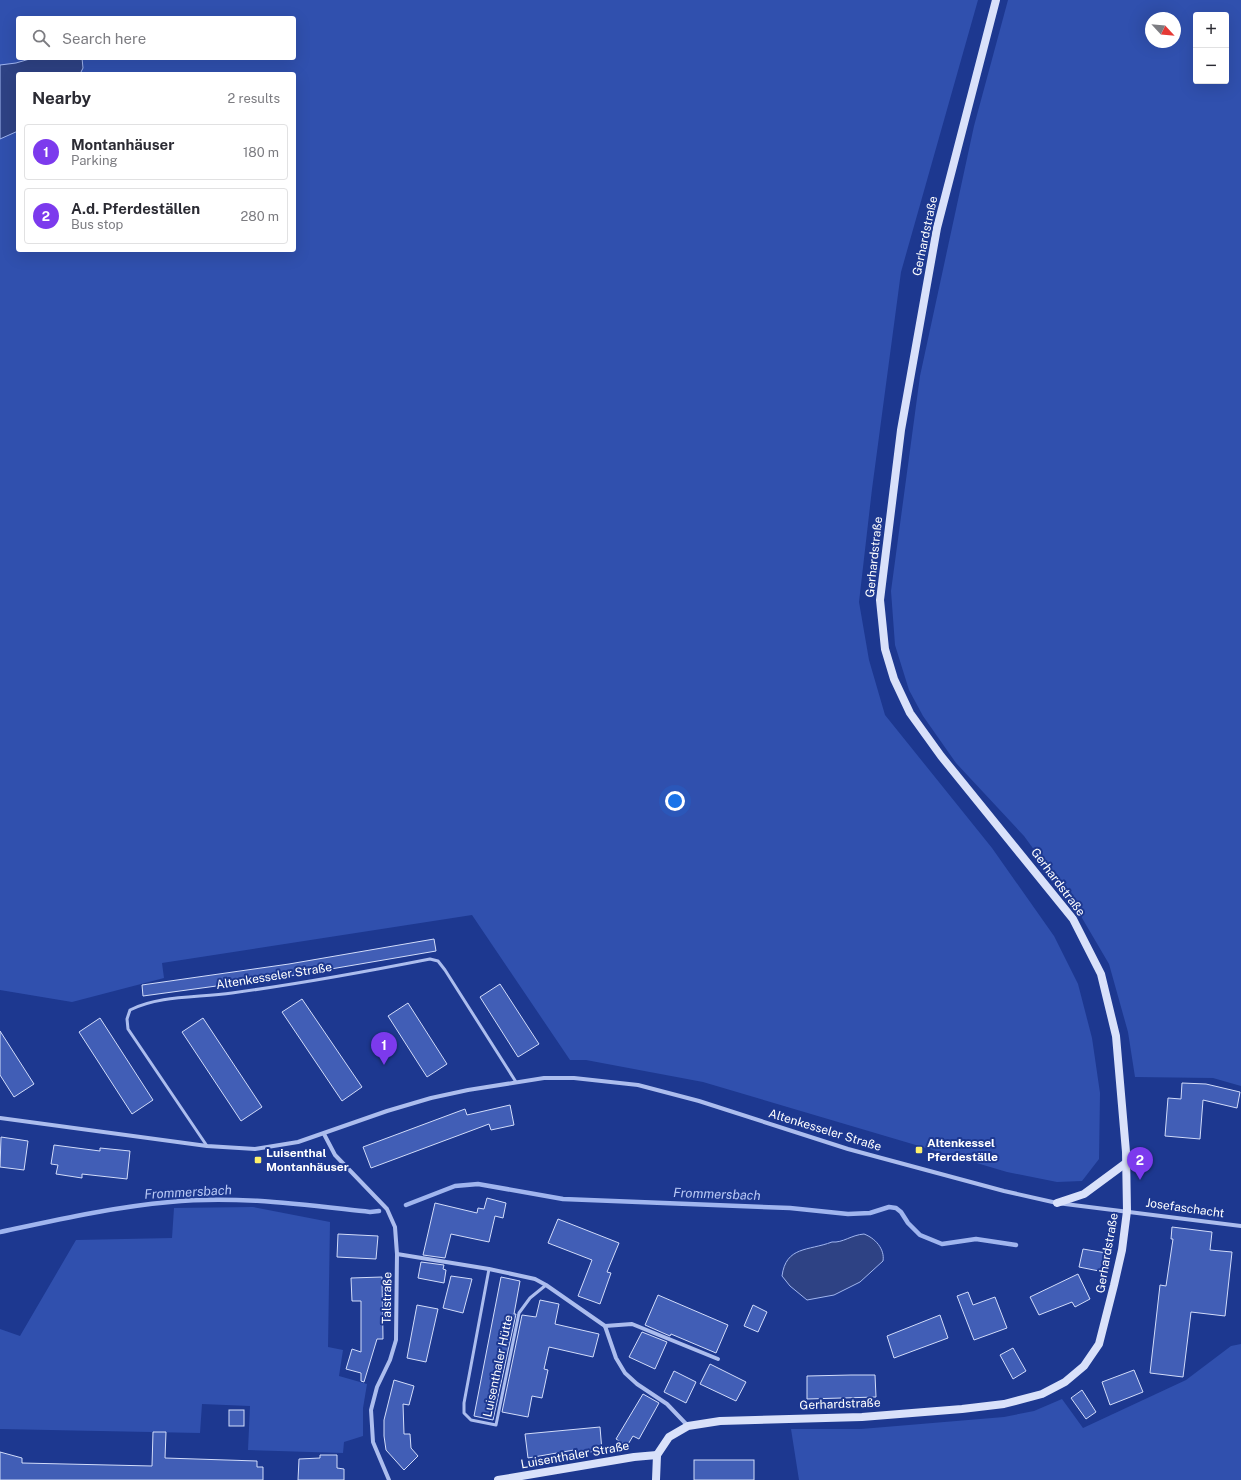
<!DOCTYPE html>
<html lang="en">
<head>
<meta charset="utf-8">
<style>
	body { margin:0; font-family:"Public Sans",sans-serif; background:#f2f2f3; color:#2b2b33 }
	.controls { position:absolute; right:12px; top:12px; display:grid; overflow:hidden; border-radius:4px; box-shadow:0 4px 16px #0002 }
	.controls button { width:36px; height:36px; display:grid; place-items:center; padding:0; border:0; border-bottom:1px solid #e1e1e2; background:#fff; color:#2b2b33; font:20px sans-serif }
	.compass { position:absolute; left:1145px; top:12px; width:36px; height:36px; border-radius:50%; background:#fff; box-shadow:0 4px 16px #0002; rotate:116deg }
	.you { position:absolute; left:675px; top:801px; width:14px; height:14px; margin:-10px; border:3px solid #fff; border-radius:50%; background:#1a73e8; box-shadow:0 0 0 6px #1a73e833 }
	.badge { display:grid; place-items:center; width:26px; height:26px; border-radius:50%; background:#7c3aed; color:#fff; font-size:13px; font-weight:700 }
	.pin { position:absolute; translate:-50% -33px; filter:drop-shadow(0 1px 2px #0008) }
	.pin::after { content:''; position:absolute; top:21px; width:14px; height:12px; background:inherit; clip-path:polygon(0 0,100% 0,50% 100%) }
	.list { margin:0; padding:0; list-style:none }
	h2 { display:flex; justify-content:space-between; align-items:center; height:52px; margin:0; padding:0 16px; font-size:17px }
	h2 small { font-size:13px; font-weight:400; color:#7c7c81 }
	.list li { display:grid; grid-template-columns:26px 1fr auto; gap:12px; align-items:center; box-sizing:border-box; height:56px; margin:0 8px 8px; padding:0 8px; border:1px solid #e1e1e2; border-radius:4px }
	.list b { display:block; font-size:15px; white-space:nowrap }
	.list p { margin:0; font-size:13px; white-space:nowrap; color:#7c7c81 }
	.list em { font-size:13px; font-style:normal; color:#7c7c81 }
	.icon { flex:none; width:22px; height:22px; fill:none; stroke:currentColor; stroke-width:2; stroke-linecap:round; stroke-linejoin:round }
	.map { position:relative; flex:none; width:1241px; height:1480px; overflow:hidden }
	.search { position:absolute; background:#fff; box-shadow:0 4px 16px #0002; left:16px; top:16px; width:280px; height:44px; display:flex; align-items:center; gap:10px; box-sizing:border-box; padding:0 14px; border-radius:4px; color:#7c7c81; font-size:15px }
	.panel { position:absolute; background:#fff; box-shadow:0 4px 16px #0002; left:16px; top:72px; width:280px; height:180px; border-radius:4px }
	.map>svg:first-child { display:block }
	.green { fill:#3050ae; fill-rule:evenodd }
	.water { fill:#2e4284; stroke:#a0b5ef }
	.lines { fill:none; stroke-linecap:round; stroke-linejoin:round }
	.stream { stroke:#a0b5ef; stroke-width:4.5 }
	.building { fill:#415eb6; stroke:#d2dcfa }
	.lane { stroke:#acbdee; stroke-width:3 }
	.street { stroke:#acbdee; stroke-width:4 }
	.secondary { stroke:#d9e1fa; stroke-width:8 }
	.poi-dot { fill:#fdf06b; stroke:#1d3890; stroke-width:1.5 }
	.labels { text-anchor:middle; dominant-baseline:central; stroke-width:4; stroke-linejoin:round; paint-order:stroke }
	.street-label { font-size:12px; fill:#fff; stroke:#1d3890 }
	.poi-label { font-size:12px; font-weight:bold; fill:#fff; stroke:#1d3890; text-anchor:start }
	.water-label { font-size:13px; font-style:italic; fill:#b8c8f5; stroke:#1d3890 }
</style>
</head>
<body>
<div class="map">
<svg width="1241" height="1480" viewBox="0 0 1241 1480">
	<rect width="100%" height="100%" fill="#1d3890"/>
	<g class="green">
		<path d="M0,0H978L901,272L872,489L859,602L869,660L885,715L992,848L1054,936L1078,984L1092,1038L1100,1093L1099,1159L1082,1181L1057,1182L1007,1172L703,1082L586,1060H570L472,915L162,963L164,978L72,1002L0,990ZM18,18H294V58H18ZM18,74H294V250H18Z"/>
		<path d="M1008,0H1241V1086L1213,1078L1135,1077L1128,1032L1109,964L1075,906L1024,836L956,763L923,716L909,690L895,645L891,591L920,376L974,126ZM1196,15H1226V81H1196ZM1151,18H1175V42H1151Z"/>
		<polygon points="253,1207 330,1222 328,1347 343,1350 339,1376 367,1384 363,1408 363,1436 344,1442 343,1453 248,1450 250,1406 202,1404 200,1433 0,1429 0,1329 20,1336 76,1240 172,1238 174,1208"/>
		<polygon points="1241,1344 1241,1480 799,1480 791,1429 861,1429 1004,1417 1034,1411 1062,1399 1083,1428 1186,1380 1231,1346"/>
	</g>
	<g class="water">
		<polygon points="33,58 82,58 83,68 80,74 18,74 18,131 0,139 0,65 16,63"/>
		<path d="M864,1234C875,1238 885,1249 883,1261L860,1282L834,1295L807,1300L790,1286L782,1276C786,1246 808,1251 832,1242C843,1243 851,1235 864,1234Z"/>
	</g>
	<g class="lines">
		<g class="stream">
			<polyline points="406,1205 455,1186 478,1184 563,1199 790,1208 848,1214 870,1213 889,1207 896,1208 901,1212 908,1223 920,1235 942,1244 976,1239 1016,1245"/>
			<path d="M0,1232C56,1220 113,1207 170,1202C236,1195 305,1205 370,1212L379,1211"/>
		</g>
	</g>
	<g class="building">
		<polygon points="434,939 436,951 290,976 143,996 142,985 289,964"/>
		<polygon points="500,984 539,1044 518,1057 480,997"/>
		<polygon points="302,999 362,1087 342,1101 282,1012"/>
		<polygon points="408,1003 447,1064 427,1077 388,1016"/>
		<polygon points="100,1018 153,1100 132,1114 79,1032"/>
		<polygon points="203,1018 262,1107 241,1121 182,1032"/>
		<polygon points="0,1031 34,1084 14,1097 0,1075"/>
		<polygon points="1182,1083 1206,1084 1240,1092 1237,1108 1203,1100 1200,1139 1165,1136 1168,1098 1181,1099"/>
		<polygon points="510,1105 514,1125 491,1130 489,1124 371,1168 363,1147 465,1109 467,1115"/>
		<polygon points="1,1137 28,1141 24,1170 0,1167"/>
		<polygon points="54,1145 100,1151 100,1148 130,1151 127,1179 82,1174 82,1178 56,1174 58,1165 51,1164"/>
		<polygon points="487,1198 506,1203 503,1218 495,1216 489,1242 451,1234 445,1258 423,1255 435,1203 477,1213 478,1208 484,1209"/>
		<polygon points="558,1219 619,1243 607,1272 611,1273 600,1304 578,1296 592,1260 548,1243"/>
		<polygon points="1172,1227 1212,1232 1210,1250 1232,1252 1225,1316 1191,1312 1183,1377 1150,1373 1160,1285 1166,1286 1173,1239 1171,1239"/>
		<polygon points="338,1234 378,1236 376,1259 337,1257"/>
		<polygon points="1083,1249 1106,1253 1104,1272 1079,1267"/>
		<polygon points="421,1262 444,1265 443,1269 446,1270 444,1283 418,1278"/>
		<polygon points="1078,1274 1090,1299 1075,1307 1072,1302 1039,1315 1030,1297"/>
		<polygon points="451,1276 472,1279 463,1313 443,1308"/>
		<polygon points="382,1277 383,1339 377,1339 364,1382 361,1381 361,1373 346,1369 352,1349 361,1352 361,1301 352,1301 351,1278"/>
		<polygon points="501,1277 520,1281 514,1314 516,1314 493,1420 474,1416"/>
		<polygon points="968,1292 973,1305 995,1297 1007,1328 974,1340 957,1296"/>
		<polygon points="658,1295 728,1325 716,1353 671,1334 670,1336 645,1325"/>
		<polygon points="540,1300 559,1304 555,1324 599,1334 593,1357 549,1347 544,1369 548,1370 542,1398 532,1396 528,1417 502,1412 522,1315 536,1317"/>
		<polygon points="417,1305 438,1309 426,1362 407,1358"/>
		<polygon points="753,1305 767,1312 758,1332 744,1326"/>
		<polygon points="940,1315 948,1338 894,1358 887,1336"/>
		<polygon points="642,1332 667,1342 655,1369 629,1357"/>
		<polygon points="1013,1348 1026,1371 1013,1379 1000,1355"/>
		<polygon points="710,1364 746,1382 736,1401 700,1384"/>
		<polygon points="1134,1370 1143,1392 1110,1405 1102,1382"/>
		<polygon points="674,1371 696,1382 686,1403 664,1392"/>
		<polygon points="851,1375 875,1375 876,1397 807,1399 807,1376"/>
		<polygon points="394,1380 414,1386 409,1405 403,1404 404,1434 410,1434 411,1448 418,1456 404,1470 386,1450 384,1436 384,1420"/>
		<polygon points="1082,1390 1096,1412 1086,1419 1071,1398"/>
		<polygon points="643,1394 659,1403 639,1439 633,1436 627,1446 616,1439"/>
		<rect x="229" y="1410" width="15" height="16"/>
		<polygon points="600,1427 602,1451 574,1453 574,1450 528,1458 525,1434"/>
		<polygon points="153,1432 166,1432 165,1458 257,1461 257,1467 263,1467 263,1480 0,1480 0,1452 22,1458 22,1463 152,1466"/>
		<polygon points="320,1455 337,1455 337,1468 344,1469 344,1480 298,1480 299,1459 320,1458"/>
		<rect x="694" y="1460" width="60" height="20"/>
	</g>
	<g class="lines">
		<g class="lane">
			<path d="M207,1146L128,1029L127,1019L130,1010C160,995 198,998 232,993C298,984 364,972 430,959L438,961L445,970L516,1082"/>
			<polyline points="489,1269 464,1403 464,1413 471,1420 496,1425 519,1313 530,1298 546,1285"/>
		</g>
		<g class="street">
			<polyline points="0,1118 207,1146 255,1149 298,1142 387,1111 431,1098 468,1090 544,1078 574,1078 638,1085 699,1101 848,1149 1004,1191 1057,1203 1241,1226"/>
			<polyline points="324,1134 335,1155 387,1209 395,1227 397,1254 396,1340 390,1360 377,1387 371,1410 373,1442 389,1480"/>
			<polyline points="397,1254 489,1269 535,1279 546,1285 605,1326 616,1358 625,1373 637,1384 667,1404 688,1426"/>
			<polyline points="605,1326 632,1324 718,1359"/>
		</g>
		<g class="secondary">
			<polyline points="1057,1203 1084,1194 1126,1163"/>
			<polyline points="498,1480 634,1457 657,1455"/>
			<polyline points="656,1480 657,1455 669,1437 688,1426 720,1421 862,1417 962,1409 1004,1404 1042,1394 1065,1382 1084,1366 1099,1344 1114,1285 1122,1250 1127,1211 1126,1152 1116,1036 1101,974 1073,919 941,756 910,713 894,679 885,649 880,600 901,430 937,228 996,0"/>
		</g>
	</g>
	<g class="poi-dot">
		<rect x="915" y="1146" width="8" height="8" rx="2"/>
		<rect x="254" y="1156" width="8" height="8" rx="2"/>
	</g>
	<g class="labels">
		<g class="street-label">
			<text transform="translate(925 236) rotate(-78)">Gerhardstraße</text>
			<text transform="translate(874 557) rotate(-84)">Gerhardstraße</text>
			<text transform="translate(1058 882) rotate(53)">Gerhardstraße</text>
			<text transform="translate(274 976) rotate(-9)">Altenkesseler Straße</text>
			<text transform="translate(825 1130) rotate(17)">Altenkesseler Straße</text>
			<text transform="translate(1185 1208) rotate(8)">Josefaschacht</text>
			<text transform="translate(1107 1253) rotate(-80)">Gerhardstraße</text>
			<text transform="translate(387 1298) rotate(-89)">Talstraße</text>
			<text transform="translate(498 1366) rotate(-78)">Luisenthaler Hütte</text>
			<text transform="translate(840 1404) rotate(-2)">Gerhardstraße</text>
			<text transform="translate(575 1455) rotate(-10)">Luisenthaler Straße</text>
		</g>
		<g class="poi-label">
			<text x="927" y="1143">Altenkessel<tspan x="927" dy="14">Pferdeställe</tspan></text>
			<text x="266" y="1153">Luisenthal<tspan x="266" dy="14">Montanhäuser</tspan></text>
		</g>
		<g class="water-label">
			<text transform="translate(188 1192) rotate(-3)">Frommersbach</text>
			<text transform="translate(717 1194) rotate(2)">Frommersbach</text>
		</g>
	</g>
</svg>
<div class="controls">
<button>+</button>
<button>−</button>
</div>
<svg class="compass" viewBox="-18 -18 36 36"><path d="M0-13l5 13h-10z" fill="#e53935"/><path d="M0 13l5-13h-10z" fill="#7c7c81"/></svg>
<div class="you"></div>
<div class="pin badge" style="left:384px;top:1065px">1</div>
<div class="pin badge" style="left:1140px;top:1180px">2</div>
<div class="search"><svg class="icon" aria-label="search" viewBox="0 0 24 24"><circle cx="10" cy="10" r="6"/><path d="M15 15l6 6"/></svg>Search here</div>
<section class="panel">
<h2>Nearby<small>2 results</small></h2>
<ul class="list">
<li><span class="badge">1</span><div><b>Montanhäuser</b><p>Parking</p></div><em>180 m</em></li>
<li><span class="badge">2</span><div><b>A.d. Pferdeställen</b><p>Bus stop</p></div><em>280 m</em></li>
</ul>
</section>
</div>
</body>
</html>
